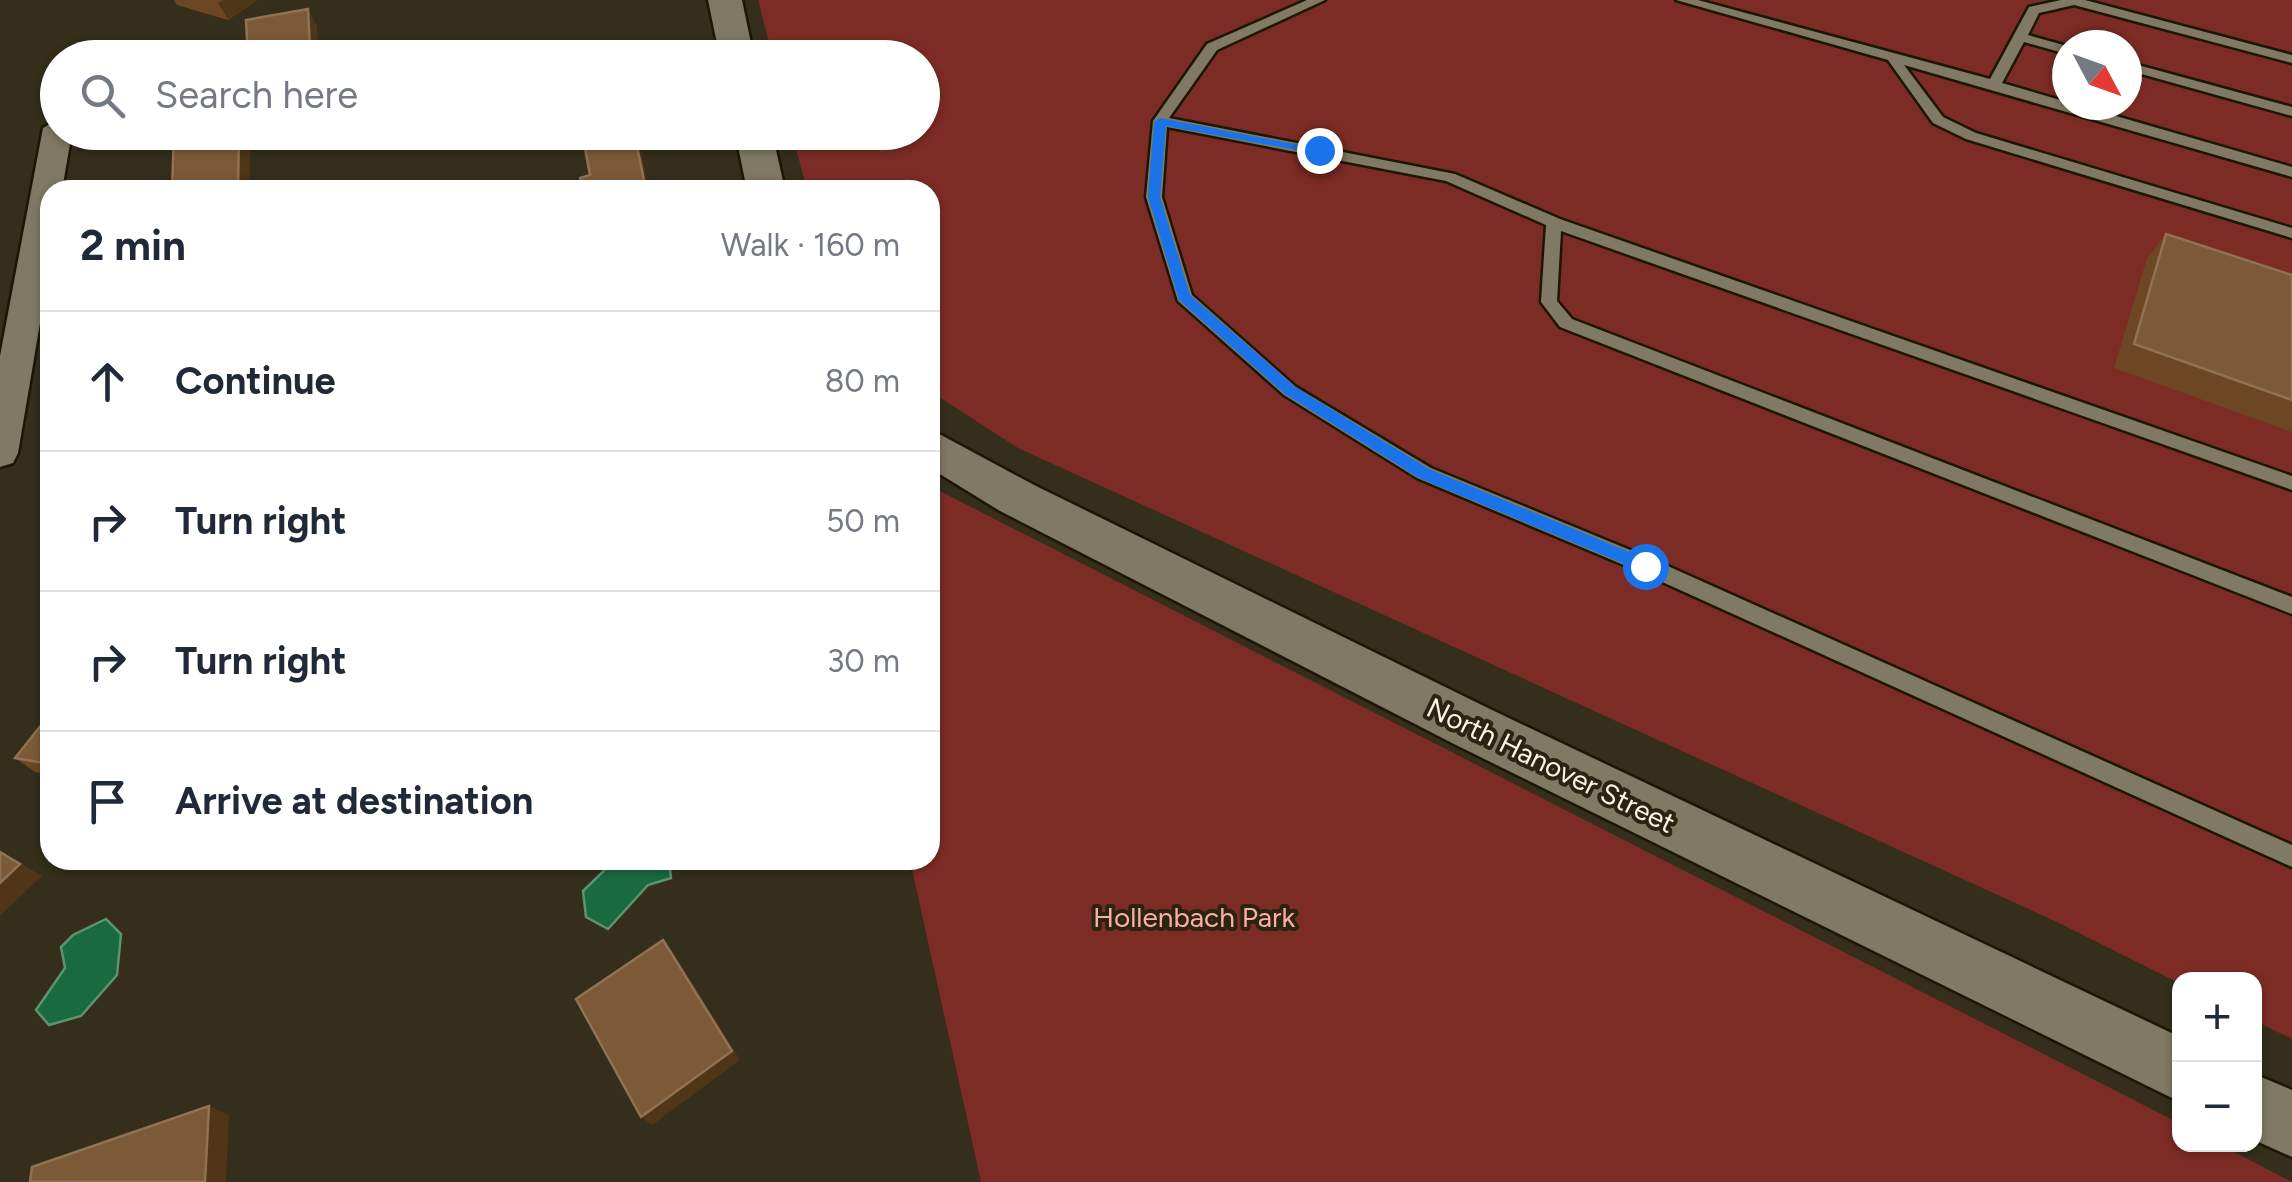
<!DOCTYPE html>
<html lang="en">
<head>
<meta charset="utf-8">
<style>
	body { margin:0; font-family:Figtree,sans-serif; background:#f2f2f3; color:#1f2937 }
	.controls { position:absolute; right:30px; bottom:30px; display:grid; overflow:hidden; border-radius:20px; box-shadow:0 2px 8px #0004 }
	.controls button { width:90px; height:90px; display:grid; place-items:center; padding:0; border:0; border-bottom:2px solid #e0e1e3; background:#fff; color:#1f2937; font:50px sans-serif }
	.compass { position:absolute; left:2052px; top:30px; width:90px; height:90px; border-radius:50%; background:#fff; box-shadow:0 2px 8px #0004; rotate:131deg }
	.stop { position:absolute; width:30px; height:30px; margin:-22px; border:8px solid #1a73e8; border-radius:50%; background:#fff }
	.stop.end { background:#1a73e8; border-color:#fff; box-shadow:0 2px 10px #0008 }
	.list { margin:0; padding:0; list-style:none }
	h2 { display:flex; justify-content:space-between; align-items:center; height:130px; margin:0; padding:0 40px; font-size:42px }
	h2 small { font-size:32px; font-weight:400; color:#747a83 }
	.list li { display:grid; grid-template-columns:65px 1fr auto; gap:30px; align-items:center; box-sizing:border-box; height:140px; padding:0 40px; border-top:2px solid #e0e1e3 }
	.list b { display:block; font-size:38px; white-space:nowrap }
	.list em { font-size:32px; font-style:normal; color:#747a83 }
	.icon { flex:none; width:55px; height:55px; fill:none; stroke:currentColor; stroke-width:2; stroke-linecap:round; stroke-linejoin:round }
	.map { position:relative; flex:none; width:2292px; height:1182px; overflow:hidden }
	.search { position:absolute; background:#fff; box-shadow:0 2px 8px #0004; left:40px; top:40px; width:900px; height:110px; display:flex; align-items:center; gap:25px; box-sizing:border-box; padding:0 35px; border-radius:55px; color:#747a83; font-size:38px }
	.panel { position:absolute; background:#fff; box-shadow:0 2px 8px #0004; left:40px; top:180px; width:900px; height:690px; border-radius:30px }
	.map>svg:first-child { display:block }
	.green { fill:#7c2c24; fill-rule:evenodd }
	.water { fill:#1a6a3f; stroke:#5d9372; stroke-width:2.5 }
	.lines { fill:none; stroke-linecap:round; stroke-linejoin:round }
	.service-casing { stroke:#1c1604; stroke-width:5 }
	.minor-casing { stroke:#1c1604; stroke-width:5 }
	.tertiary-casing { stroke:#1c1604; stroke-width:5 }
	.service { fill:#807963; fill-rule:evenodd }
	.minor { fill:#807963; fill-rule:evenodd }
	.tertiary { fill:#807963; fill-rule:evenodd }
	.wall { fill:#6d4723 }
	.shaded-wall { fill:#503517 }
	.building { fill:#7c5a38; stroke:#907254; stroke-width:2.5 }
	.route { fill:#1a73e8 }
	.labels { text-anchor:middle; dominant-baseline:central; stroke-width:8; stroke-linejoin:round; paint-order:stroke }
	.street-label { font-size:28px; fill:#f8f4e8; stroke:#2a2411 }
	.park-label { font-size:28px; fill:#feafa3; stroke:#2a2411 }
</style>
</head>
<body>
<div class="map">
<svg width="2292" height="1182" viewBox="0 0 2292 1182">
	<rect width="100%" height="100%" fill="#342e1b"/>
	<g class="green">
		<path d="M758,0H2292V1039L2255,1021L2254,980H2180L2179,983L2059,923L1018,448L930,391V190H807L792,133L922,132V58L773,57ZM2067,45H2127V105H2067Z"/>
		<polygon points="930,486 2179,1123 2180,1144 2221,1145 2292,1182 981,1182 910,860 930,860"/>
	</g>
	<g class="water">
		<polygon points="615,860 669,860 671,878 648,885 608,929 586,917 583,891"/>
		<polygon points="106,919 121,934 117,975 81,1016 49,1025 36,1010 65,968 61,947 73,935"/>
	</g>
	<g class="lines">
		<defs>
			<g id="service">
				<polygon points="1307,0 1325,0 1217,50 1169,118 1455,174 1560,219 2292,476 2292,490 1561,231 1557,301 1572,319 2292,597 2292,614 1560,327 1541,302 1546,225 1446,181 1167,127 1162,197 1192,295 1296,387 1431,468 1652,559 2292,845 2292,867 1638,571 1417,478 1284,395 1178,301 1146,197 1153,121 1207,44"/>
				<polygon points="1676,0 1698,0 1990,79 2029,7 2061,0 2085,0 2292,55 2292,63 2074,5 2039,13 2028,35 2067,46 2067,54 2024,42 2002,83 2067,102 2067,105 2078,105 2292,167 2292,177 1904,65 1943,117 1976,133 2292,228 2292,238 1966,139 1933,123 1888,60"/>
				<polygon points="2127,62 2292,107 2292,116 2127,70"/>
			</g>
			<polygon id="minor" points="58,119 58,132 72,132 62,190 50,190 50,264 18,453 13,463 0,467 0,356 43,128"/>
			<g id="tertiary">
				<polygon points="708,0 742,0 754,58 720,58"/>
				<polygon points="735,132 772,132 785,190 747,190"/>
				<polygon points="930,429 1034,485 1492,710 2180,1037 2180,1102 1454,744 1000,511 930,468"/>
				<polygon points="2254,1074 2292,1090 2292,1157 2254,1140"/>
			</g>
		</defs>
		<use href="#service" class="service-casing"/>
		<use href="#minor" class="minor-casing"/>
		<use href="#tertiary" class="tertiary-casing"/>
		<use href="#service" class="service"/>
		<use href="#minor" class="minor"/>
		<use href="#tertiary" class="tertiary"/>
	</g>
	<g class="wall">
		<polygon points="174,0 257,0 228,20 177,5"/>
		<polygon points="2166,234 2292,275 2292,432 2114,368 2147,258"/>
		<polygon points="50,714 50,775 35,772 15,758"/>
	</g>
	<g class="shaded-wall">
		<polygon points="223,0 257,0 228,20 218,3"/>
		<polygon points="308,9 317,26 319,58 268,58"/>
		<polygon points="239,132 250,132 250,190 238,190"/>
		<polygon points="634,132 637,132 649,190 646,190"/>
		<polygon points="0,851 42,876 0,916"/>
		<polygon points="663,940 673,952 740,1060 652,1125 641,1117"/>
		<polygon points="209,1106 229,1115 226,1182 205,1182"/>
	</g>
	<g class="building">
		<polygon points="308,9 310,50 268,58 248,58 246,20"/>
		<polygon points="627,52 628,58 587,58"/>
		<polygon points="174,132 239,132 238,190 172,190"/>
		<polygon points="582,132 634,132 646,190 584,190 580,178 590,175"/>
		<polygon points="2166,234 2292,275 2292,400 2134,344"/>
		<polygon points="50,714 50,764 15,758"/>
		<polygon points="0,852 20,864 0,883"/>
		<polygon points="663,940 732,1051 641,1117 576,999"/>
		<polygon points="209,1106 205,1182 30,1182 32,1167"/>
	</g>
	<polygon class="route" points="1160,118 1325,150 1319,154 1166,126 1160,197 1190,295 1295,387 1429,469 1651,561 1651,570 1639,570 1419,478 1285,394 1179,300 1148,197 1154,122"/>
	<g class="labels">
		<g class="street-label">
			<text transform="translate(1551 765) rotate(26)">North Hanover Street</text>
		</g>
		<g class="park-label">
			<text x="1194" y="917">Hollenbach Park</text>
		</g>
	</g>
</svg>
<div class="controls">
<button>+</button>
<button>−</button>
</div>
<svg class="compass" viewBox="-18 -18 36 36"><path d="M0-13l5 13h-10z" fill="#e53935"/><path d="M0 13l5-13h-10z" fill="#747a83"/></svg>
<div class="stop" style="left:1645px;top:566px"></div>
<div class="stop end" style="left:1319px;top:150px"></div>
<div class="search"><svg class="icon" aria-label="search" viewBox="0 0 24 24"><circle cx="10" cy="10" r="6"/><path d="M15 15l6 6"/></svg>Search here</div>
<section class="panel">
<h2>2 min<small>Walk · 160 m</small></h2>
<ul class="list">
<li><svg class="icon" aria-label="ahead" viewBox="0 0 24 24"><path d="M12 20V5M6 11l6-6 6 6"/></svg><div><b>Continue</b></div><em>80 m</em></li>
<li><svg class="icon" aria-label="right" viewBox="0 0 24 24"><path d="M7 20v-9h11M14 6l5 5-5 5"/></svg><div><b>Turn right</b></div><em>50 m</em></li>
<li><svg class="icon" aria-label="right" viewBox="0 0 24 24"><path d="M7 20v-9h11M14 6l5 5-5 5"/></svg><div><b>Turn right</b></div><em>30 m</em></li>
<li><svg class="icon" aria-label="arrive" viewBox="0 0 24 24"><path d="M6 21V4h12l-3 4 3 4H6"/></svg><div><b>Arrive at destination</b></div></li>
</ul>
</section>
</div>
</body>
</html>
